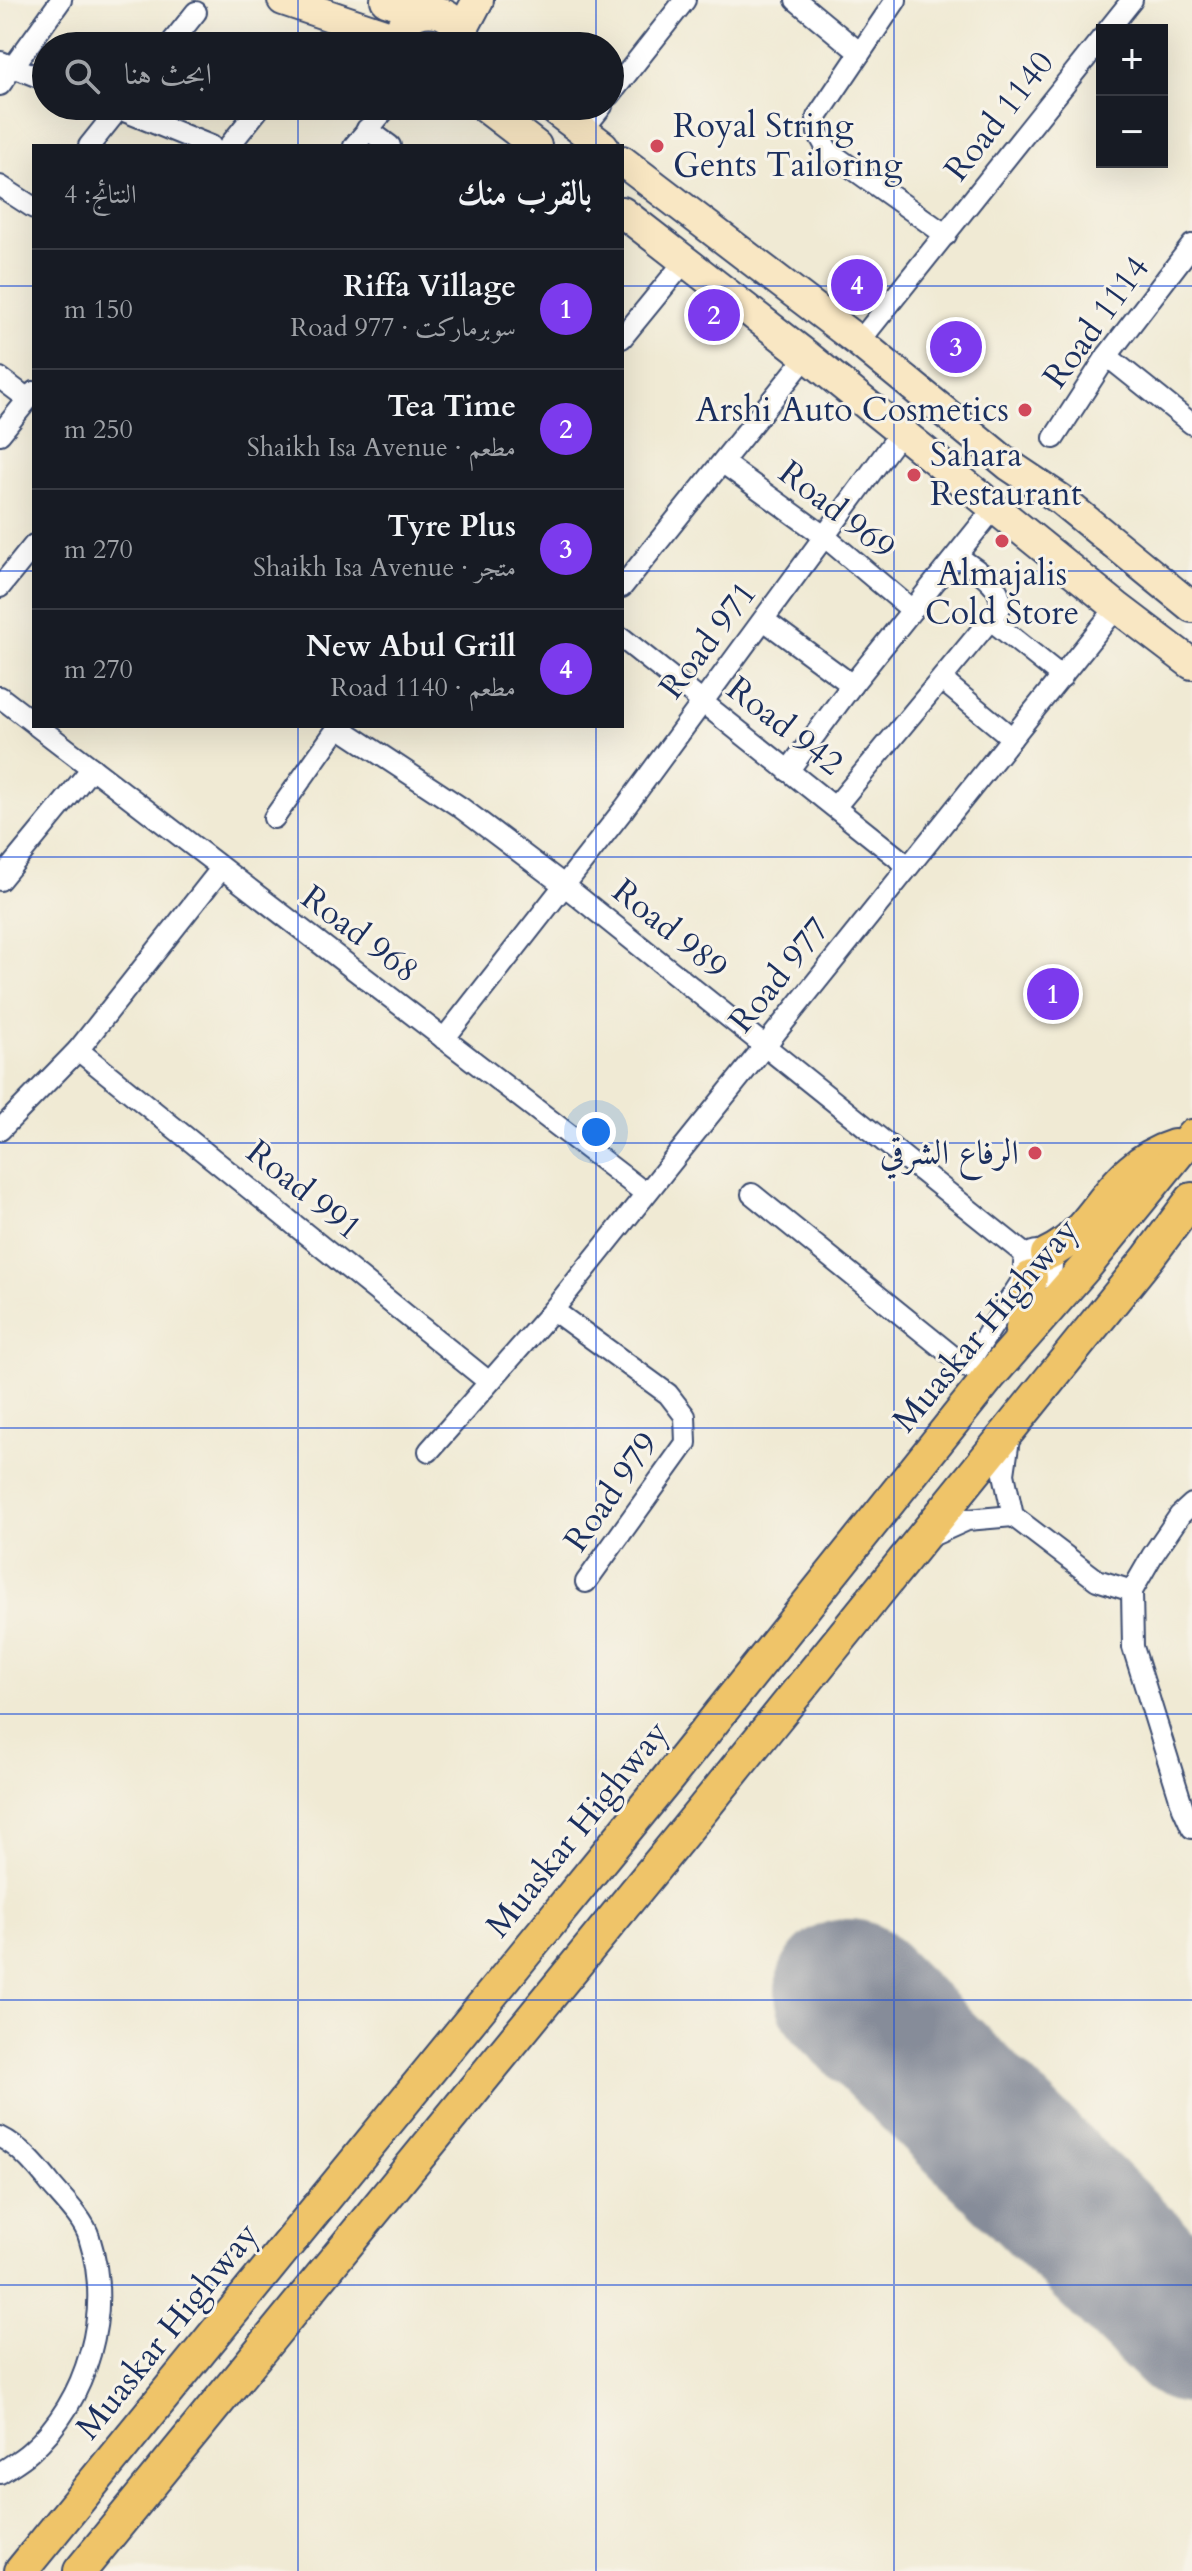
<!DOCTYPE html>
<html lang="ar">
<head>
<meta charset="utf-8">
<style>
	body { margin:0; font-family:Cardo,Amiri,serif; background:#20242c; color:#f1f3f6; direction:rtl }
	.controls { position:absolute; right:24px; top:24px; display:grid; overflow:hidden; border-radius:0px; box-shadow:0 8px 32px #0002 }
	.controls button { width:72px; height:72px; display:grid; place-items:center; padding:0; border:0; border-bottom:2px solid #363941; background:#171b24; color:#f1f3f6; font:40px sans-serif }
	.you { position:absolute; left:596px; top:1132px; width:28px; height:28px; margin:-20px; border:6px solid #fff; border-radius:50%; background:#1a73e8; box-shadow:0 0 0 12px #1a73e833 }
	.badge { display:grid; place-items:center; width:52px; height:52px; border-radius:50%; background:#7c3aed; color:#fff; font-size:26px; font-weight:700 }
	.pin { position:absolute; translate:-50% -50%; border:4px solid #fff; box-shadow:0 2px 8px #0006 }
	.list { margin:0; padding:0; list-style:none }
	h2 { display:flex; justify-content:space-between; align-items:center; height:104px; margin:0; padding:0 32px; font-size:34px }
	h2 small { font-size:26px; font-weight:400; color:#9ea1a6 }
	.list li { display:grid; grid-template-columns:52px 1fr auto; gap:24px; align-items:center; box-sizing:border-box; height:120px; padding:0 32px; border-top:2px solid #363941 }
	.list b { display:block; font-size:30px; white-space:nowrap }
	.list p { margin:0; font-size:26px; white-space:nowrap; color:#9ea1a6 }
	.list em { font-size:26px; font-style:normal; color:#9ea1a6 }
	.icon { flex:none; width:44px; height:44px; fill:none; stroke:currentColor; stroke-width:2; stroke-linecap:round; stroke-linejoin:round }
	.map { position:relative; flex:none; width:1192px; height:2571px; overflow:hidden; direction:ltr }
	.search { position:absolute; background:#171b24; box-shadow:0 8px 32px #0002; left:32px; top:32px; width:592px; height:88px; display:flex; align-items:center; gap:20px; box-sizing:border-box; padding:0 28px; border-radius:44px; color:#9ea1a6; font-size:30px }
	.panel { position:absolute; background:#171b24; box-shadow:0 8px 32px #0002; left:32px; top:144px; width:592px; height:584px; border-radius:0px; direction:rtl }
	.map>svg:first-child { display:block }
	.lines { fill:none; stroke-linecap:round; stroke-linejoin:round }
	.runway { stroke:#868c99; stroke-width:146 }
	.street-casing { stroke:#3b4b70; stroke-width:24 }
	.secondary-casing { stroke:#3b4b70; stroke-width:34 }
	.primary-casing { stroke:#3b4b70; stroke-width:36 }
	.street { stroke:#fff; stroke-width:20 }
	.secondary { stroke:#f9e7c3; stroke-width:30 }
	.primary { stroke:#efc469; stroke-width:32 }
	.grid { fill:none; stroke:#1d4ed8; stroke-width:2; stroke-opacity:0.55 }
	.poi-dot { fill:#d1495b; stroke:#f7f3e8; stroke-width:3 }
	.labels { text-anchor:middle; dominant-baseline:central; stroke-width:6; stroke-linejoin:round; paint-order:stroke }
	.street-label { font-size:34px; fill:#1b2f5e; stroke:#f7f3e8 }
	.poi-label { font-size:34px; fill:#1b2f5e; stroke:#f7f3e8; text-anchor:start }
</style>
</head>
<body>
<div class="map">
<svg width="1192" height="2571" viewBox="0 0 1192 2571">
	<rect width="100%" height="100%" fill="#f7f3e8"/>
	<filter id="ink" filterUnits="userSpaceOnUse"><feTurbulence type="fractalNoise" baseFrequency=".0125" numOctaves="2"/><feDisplacementMap in="SourceGraphic" scale="16" xChannelSelector="R" yChannelSelector="G"/><feConvolveMatrix kernelMatrix="1 2 1 2 8 2 1 2 1" color-interpolation-filters="sRGB"/></filter>
	<filter id="wash" filterUnits="userSpaceOnUse"><feTurbulence type="fractalNoise" baseFrequency=".006" numOctaves="4" result="noise"/><feDisplacementMap in="SourceGraphic" scale="32" xChannelSelector="R" yChannelSelector="G"/><feGaussianBlur stdDeviation="1.8" result="paint"/><feColorMatrix in="noise" values="0 0 0 0 0 0 0 0 0 0 0 0 0 0 0 0 0 1.4 0 .05"/><feComposite in="paint" operator="in"/></filter>
	<g filter="url(#wash)">
		<rect width="100%" height="100%" fill="#f0ead4"/>
		<g class="lines">
			<polyline class="runway" points="848,1992 1192,2331"/>
		</g>
	</g>
	<g filter="url(#ink)">
		<g class="lines">
			<defs>
				<g id="street">
					<polyline points="796,0 860,53"/>
					<polyline points="896,0 817,117 818,133 828,151 946,235"/>
					<polyline points="1108,30 1132,0"/>
					<polyline points="169,46 196,12"/>
					<polyline points="1,62 46,80"/>
					<polyline points="0,85 61,0"/>
					<polyline points="610,95 685,0"/>
					<polyline points="112,106 211,146"/>
					<polyline points="367,129 390,146"/>
					<polyline points="582,131 602,106"/>
					<polyline points="89,146 121,106"/>
					<polyline points="229,146 261,106"/>
					<polyline points="354,146 388,106"/>
					<polyline points="0,186 34,208"/>
					<polyline points="622,338 685,261"/>
					<polyline points="859,342 1102,38"/>
					<polyline points="1107,356 1192,424"/>
					<polyline points="0,378 28,399"/>
					<polyline points="0,434 34,392"/>
					<polyline points="1054,438 1107,356 1192,245"/>
					<polyline points="723,463 824,536 912,610"/>
					<polyline points="0,587 34,545"/>
					<polyline points="622,587 807,356"/>
					<polyline points="764,620 852,685"/>
					<polyline points="992,621 1062,677"/>
					<polyline points="622,638 908,866"/>
					<polyline points="942,680 1012,738"/>
					<polyline points="0,697 34,723"/>
					<polyline points="37,726 645,1193"/>
					<polyline points="337,726 460,807 565,886 1027,1256"/>
					<polyline points="788,771 852,685 995,507"/>
					<path d="M835,807L1000,608C1005,584 974,569 957,556"/>
					<polyline points="274,818 339,726"/>
					<polyline points="0,880 92,768"/>
					<polyline points="444,1039 624,809 901,432"/>
					<polyline points="78,1050 489,1382"/>
					<polyline points="0,1130 78,1050 221,869"/>
					<polyline points="752,1194 966,1367 1027,1273"/>
					<circle cx="1038" cy="1265" r="14"/>
					<polyline points="553,1310 668,1394 685,1416 686,1443 586,1582"/>
					<polyline points="1010,1432 1004,1474 1013,1516 1097,1580 1132,1591"/>
					<polyline points="429,1451 553,1310 1117,607"/>
					<polyline points="1192,1504 1180,1515 1152,1556 1132,1591 1133,1647 1183,1808 1192,1828"/>
					<polyline points="929,1537 967,1520 1013,1516"/>
					<path d="M0,2137C21,2147 39,2169 53,2187C65,2201 84,2220 89,2237C113,2312 88,2400 30,2452C21,2460 10,2466 0,2473"/>
				</g>
				<g id="secondary">
					<polyline points="283,0 396,38"/>
					<polyline points="386,0 418,11"/>
					<polyline points="461,32 478,0"/>
					<path d="M397,46C395,0 464,0 461,46"/>
					<polyline points="484,106 536,146"/>
					<polyline points="550,106 603,146"/>
					<polyline points="622,161 859,342 1009,465 1060,499 1192,607"/>
					<polyline points="622,212 807,356 1117,607 1192,664"/>
				</g>
				<g id="primary">
					<path d="M1047,1254C1085,1237 1100,1197 1130,1171C1142,1160 1158,1151 1174,1146"/>
					<polyline points="1020,1340 1031,1277"/>
					<polyline points="21,2571 665,1782 989,1377 1087,1265 1192,1136"/>
					<polyline points="80,2571 694,1820 1148,1258 1192,1199"/>
				</g>
			</defs>
			<use href="#street" class="street-casing"/>
			<use href="#secondary" class="secondary-casing"/>
			<use href="#primary" class="primary-casing"/>
			<use href="#street" class="street"/>
			<use href="#secondary" class="secondary"/>
			<use href="#primary" class="primary"/>
		</g>
	</g>
	<path class="grid" d="M298,0V46M596,0V46M894,0V2571M298,106V146M596,106V146M0,286H34M622,286H1192M0,571H34M622,571H1192M298,726V2571M596,726V2571M0,857H1192M0,1143H1192M0,1428H1192M0,1714H1192M0,2000H1192M0,2285H1192"/>
	<g class="poi-dot">
		<circle cx="657" cy="146" r="8"/>
		<circle cx="1025" cy="410" r="8"/>
		<circle cx="914" cy="475" r="8"/>
		<circle cx="1002" cy="541" r="8"/>
		<circle cx="1035" cy="1153" r="8"/>
	</g>
	<g class="labels">
		<g class="street-label">
			<text transform="translate(999 116) rotate(-52)">Road 1140</text>
			<text transform="translate(1096 322) rotate(-54)">Road 1114</text>
			<text transform="translate(837 510) rotate(38)">Road 969</text>
			<text transform="translate(708 640) rotate(-53)">Road 971</text>
			<text transform="translate(785 726) rotate(38)">Road 942</text>
			<text transform="translate(670 929) rotate(39)">Road 989</text>
			<text transform="translate(360 934) rotate(37)">Road 968</text>
			<text transform="translate(779 975) rotate(-51)">Road 977</text>
			<text transform="translate(304 1190) rotate(39)">Road 991</text>
			<text transform="translate(985 1325) rotate(-50)">Muaskar Highway</text>
			<text transform="translate(611 1492) rotate(-55)">Road 979</text>
			<text transform="translate(577 1829) rotate(-51)">Muaskar Highway</text>
			<text transform="translate(167 2331) rotate(-51)">Muaskar Highway</text>
		</g>
		<g class="poi-label">
			<text x="673" y="126">Royal String<tspan x="673" dy="39">Gents Tailoring</tspan></text>
			<text x="1009" y="410" text-anchor="end">Arshi Auto Cosmetics</text>
			<text x="930" y="455">Sahara<tspan x="930" dy="39">Restaurant</tspan></text>
			<text x="1002" y="574" text-anchor="middle">Almajalis<tspan x="1002" dy="39">Cold Store</tspan></text>
			<text x="1019" y="1153" text-anchor="end">الرفاع الشرقي</text>
		</g>
	</g>
</svg>
<div class="controls">
<button>+</button>
<button>−</button>
</div>
<div class="you"></div>
<div class="pin badge" style="left:1053px;top:994px">1</div>
<div class="pin badge" style="left:714px;top:315px">2</div>
<div class="pin badge" style="left:956px;top:347px">3</div>
<div class="pin badge" style="left:857px;top:285px">4</div>
<div class="search"><svg class="icon" aria-label="search" viewBox="0 0 24 24"><circle cx="10" cy="10" r="6"/><path d="M15 15l6 6"/></svg>ابحث هنا</div>
<section class="panel">
<h2>بالقرب منك<small>النتائج: 4</small></h2>
<ul class="list">
<li><span class="badge">1</span><div><b>Riffa Village</b><p>سوبرماركت · Road 977</p></div><em>150 m</em></li>
<li><span class="badge">2</span><div><b>Tea Time</b><p>مطعم · Shaikh Isa Avenue</p></div><em>250 m</em></li>
<li><span class="badge">3</span><div><b>Tyre Plus</b><p>متجر · Shaikh Isa Avenue</p></div><em>270 m</em></li>
<li><span class="badge">4</span><div><b>New Abul Grill</b><p>مطعم · Road 1140</p></div><em>270 m</em></li>
</ul>
</section>
</div>
</body>
</html>
